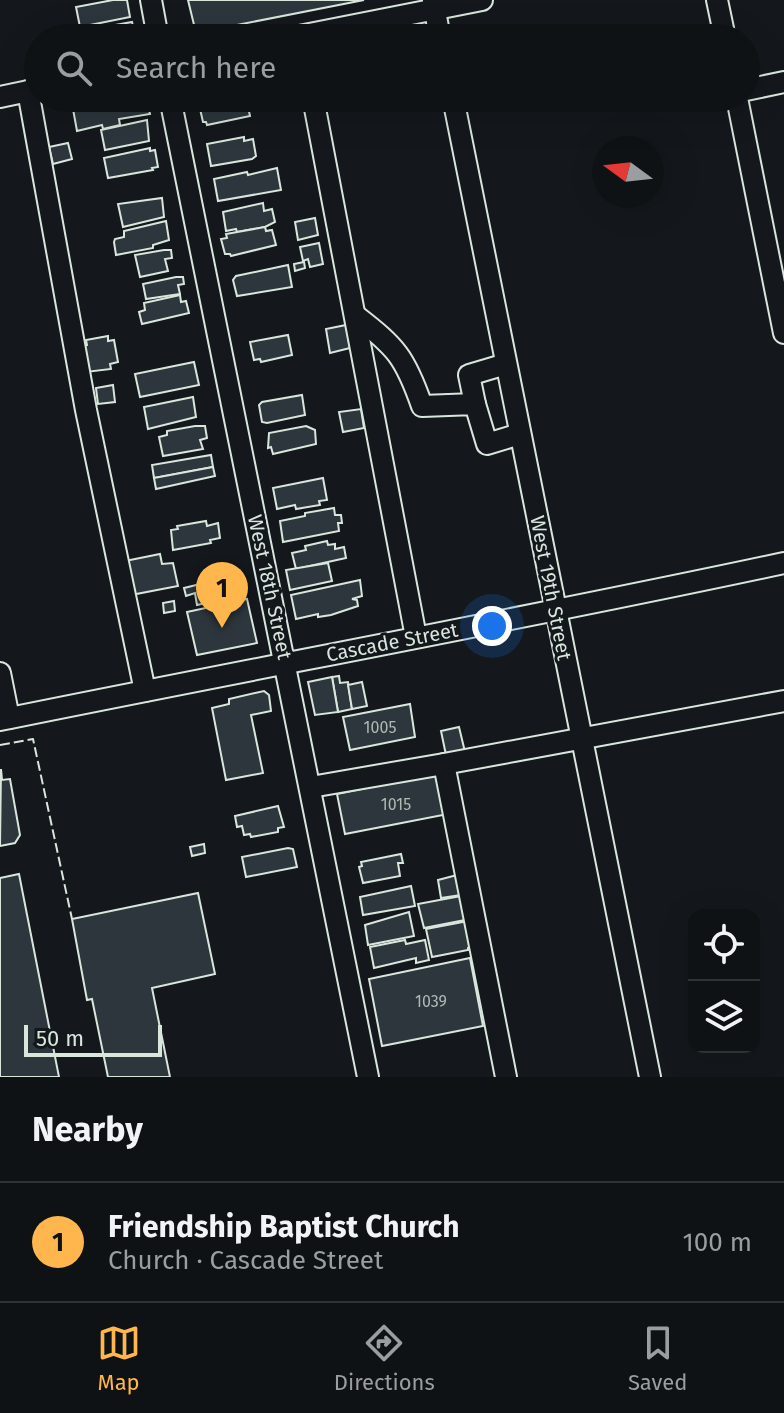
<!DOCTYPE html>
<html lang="en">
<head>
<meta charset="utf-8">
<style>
	body { margin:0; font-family:"Fira Sans",sans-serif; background:#181b1e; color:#f1f3f6 }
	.controls { position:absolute; right:24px; bottom:24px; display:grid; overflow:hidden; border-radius:16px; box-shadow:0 8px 32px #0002 }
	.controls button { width:72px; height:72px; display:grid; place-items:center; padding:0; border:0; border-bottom:2px solid #2f3234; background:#0f1215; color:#f1f3f6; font:40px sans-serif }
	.compass { position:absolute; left:592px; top:136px; width:72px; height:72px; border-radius:50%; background:#0f1215; box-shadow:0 8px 32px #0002; rotate:285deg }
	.scale { position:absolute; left:24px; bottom:20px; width:138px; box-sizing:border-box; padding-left:8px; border:4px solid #d8e6dc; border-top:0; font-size:22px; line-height:28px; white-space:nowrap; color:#d8e6dc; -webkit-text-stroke:6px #14181c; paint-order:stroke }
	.you { position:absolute; left:492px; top:626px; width:28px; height:28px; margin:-20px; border:6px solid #fff; border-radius:50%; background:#1a73e8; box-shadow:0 0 0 12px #1a73e833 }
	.badge { display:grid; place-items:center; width:52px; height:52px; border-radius:50%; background:#ffb74d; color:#111; font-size:26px; font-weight:700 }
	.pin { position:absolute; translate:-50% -66px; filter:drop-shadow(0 2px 4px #0008) }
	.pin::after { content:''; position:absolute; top:42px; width:28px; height:24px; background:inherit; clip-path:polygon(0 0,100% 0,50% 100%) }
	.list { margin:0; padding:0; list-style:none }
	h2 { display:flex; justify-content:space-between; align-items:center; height:104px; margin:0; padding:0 32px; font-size:34px }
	h2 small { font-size:26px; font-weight:400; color:#9b9ea0 }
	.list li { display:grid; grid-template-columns:52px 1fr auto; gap:24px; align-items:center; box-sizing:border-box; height:120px; padding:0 32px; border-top:2px solid #2f3234 }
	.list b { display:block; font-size:30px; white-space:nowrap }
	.list p { margin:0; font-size:26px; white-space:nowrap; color:#9b9ea0 }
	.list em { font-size:26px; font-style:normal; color:#9b9ea0 }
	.icon { flex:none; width:44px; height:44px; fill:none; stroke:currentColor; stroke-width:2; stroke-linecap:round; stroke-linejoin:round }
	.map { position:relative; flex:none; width:784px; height:1077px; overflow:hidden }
	.search { position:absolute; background:#0f1215; box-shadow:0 8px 32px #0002; left:24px; right:24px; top:24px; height:88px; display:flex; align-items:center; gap:20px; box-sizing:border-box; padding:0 28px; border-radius:44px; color:#9b9ea0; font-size:30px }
	.sheet { height:224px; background:#0f1215 }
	nav { display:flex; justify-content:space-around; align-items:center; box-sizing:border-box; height:112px; border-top:2px solid #2f3234; background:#0f1215; font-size:22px; color:#9b9ea0 }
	nav a { display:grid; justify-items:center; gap:4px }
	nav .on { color:#ffb74d }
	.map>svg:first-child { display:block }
	.building { fill:#2c363c; stroke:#d8e6dc; stroke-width:2 }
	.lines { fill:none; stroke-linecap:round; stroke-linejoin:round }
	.minor-casing { stroke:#d8e6dc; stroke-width:24 }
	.minor { stroke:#14181c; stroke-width:20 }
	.fence { stroke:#d8e6dc; stroke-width:2; stroke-dasharray:10 4; stroke-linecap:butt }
	.labels { text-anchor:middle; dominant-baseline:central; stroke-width:6; stroke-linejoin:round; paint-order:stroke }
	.number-label { font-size:16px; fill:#adbab4 }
	.street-label { font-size:20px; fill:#d8e6dc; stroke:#14181c }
</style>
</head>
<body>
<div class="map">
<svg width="784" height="1077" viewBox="0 0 784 1077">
	<rect width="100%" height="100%" fill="#14181c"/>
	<g class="building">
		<polygon points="113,0 127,0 130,17 80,27 76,7"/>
		<polygon points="188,0 364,0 196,33"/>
		<polygon points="132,22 136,38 83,38 82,31"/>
		<polygon points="127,98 146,98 150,114 119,119 120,125 103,129 102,125 77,131 73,109"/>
		<polygon points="206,98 246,98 250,116 207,125 206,122 203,122 198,100"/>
		<polygon points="147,120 149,141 105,150 101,130"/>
		<polygon points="244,137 244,141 253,139 256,156 252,159 211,166 207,144"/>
		<polygon points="68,143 72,159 53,164 49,147"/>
		<polygon points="150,148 150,151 155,150 158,167 152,168 153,170 108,178 104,158"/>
		<polygon points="277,168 281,190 218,201 214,179 247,172 248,175"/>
		<polygon points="162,198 164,217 123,227 118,204"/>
		<polygon points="263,203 264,211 272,209 275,222 265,227 237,232 236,229 226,231 223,212"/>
		<polygon points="315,218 318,235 298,240 295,222"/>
		<polygon points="166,221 169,240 153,245 153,248 116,255 114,242 115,239 124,237 124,231"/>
		<polygon points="265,227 266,231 272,230 276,245 231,256 230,254 225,254 221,239 227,238 226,234"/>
		<polygon points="319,243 323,264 310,267 308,259 303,261 300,247"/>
		<polygon points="164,250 171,250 172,258 165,259 168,271 140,277 135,255"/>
		<polygon points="304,262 305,268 295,271 294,264"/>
		<polygon points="288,265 292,287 237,296 233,280 236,276"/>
		<polygon points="176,277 183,277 184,284 178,285 180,294 146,299 143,284"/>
		<polygon points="180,295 181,302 186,301 189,313 142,324 139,312 145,310 144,303"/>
		<polygon points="346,325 350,348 330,353 326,329"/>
		<polygon points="288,335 292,355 261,362 260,359 254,360 250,342"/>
		<polygon points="108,336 108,341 114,340 118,362 110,364 111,369 86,372 81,347 87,345 86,340"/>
		<polygon points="194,362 199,385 140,397 135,374"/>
		<polygon points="113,385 115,402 98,404 96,388"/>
		<polygon points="302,395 305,415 267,423 262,422 259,405 262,402"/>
		<polygon points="193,397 196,417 148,429 144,407"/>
		<polygon points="361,409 364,428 343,432 339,412"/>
		<polygon points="195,426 205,426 207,438 200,440 203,449 163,456 159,437 167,435 167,431"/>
		<polygon points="306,426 315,430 316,444 273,454 271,447 268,448 269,433"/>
		<polygon points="211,455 213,467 154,478 152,465"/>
		<polygon points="213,467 215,476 156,489 154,478"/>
		<polygon points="323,478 327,500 319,501 320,505 296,509 295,505 277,509 273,488"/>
		<polygon points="334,508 335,515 341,515 342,523 338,523 339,531 283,542 280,521 305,516 305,513"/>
		<polygon points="206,521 207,526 218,523 220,538 210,540 211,543 173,550 171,530 178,529 177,526"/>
		<polygon points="327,541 328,545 335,544 335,549 344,547 346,558 296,569 292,553 306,550 305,546"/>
		<polygon points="160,554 162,564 173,563 178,586 131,595 125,561"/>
		<polygon points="328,563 332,581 290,590 286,570"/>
		<polygon points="233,576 238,596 197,605 195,593 186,596 184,588"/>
		<polygon points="360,580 362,596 352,599 357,600 358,606 331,615 318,617 318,614 296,619 291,595"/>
		<polygon points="247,599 257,643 197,655 187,612"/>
		<polygon points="174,601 175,611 164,613 163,603"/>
		<polygon points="339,676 340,683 348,682 352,709 338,712 332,677"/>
		<polygon points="332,677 338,712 315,715 308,682"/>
		<polygon points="362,682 367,706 352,709 348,685"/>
		<polygon points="264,691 269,695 271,711 251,715 263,773 226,780 212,708 229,704 229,699"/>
		<polygon points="410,704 415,737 350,750 343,717"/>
		<polygon points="459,727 465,752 446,755 441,731"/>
		<polygon points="1,769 2,780 10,779 20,835 15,843 0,846"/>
		<polygon points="439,773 448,814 345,834 337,794"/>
		<polygon points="278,806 284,827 278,828 278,832 251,837 250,834 244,835 242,826 237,827 235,816"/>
		<polygon points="204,844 205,853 192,856 190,847"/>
		<polygon points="288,848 293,849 297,867 246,877 242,857"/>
		<polygon points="401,854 403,863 398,863 400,876 363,883 359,867 362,866 361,862"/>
		<polygon points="19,874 59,1077 0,1077 0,878"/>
		<polygon points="457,875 461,895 441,898 438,880"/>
		<polygon points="411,886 415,906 363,915 360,897"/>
		<polygon points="198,893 215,974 152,988 170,1077 108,1077 92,999 87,1000 72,919"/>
		<polygon points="461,896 465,920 424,928 418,904"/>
		<polygon points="409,912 414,936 368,945 365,925"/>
		<polygon points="468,921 474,946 468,948 468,950 432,957 426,929"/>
		<polygon points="405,940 406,944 425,940 429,960 416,963 416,958 374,968 370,947"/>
		<polygon points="470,958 483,1026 382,1046 369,979"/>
	</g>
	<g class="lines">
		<defs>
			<g id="minor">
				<polyline points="151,0 158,38"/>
				<polyline points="433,0 440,38"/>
				<polyline points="717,0 725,38"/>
				<polyline points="289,38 482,0"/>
				<polyline points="746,90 784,82"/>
				<polyline points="28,91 86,410 145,691"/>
				<polyline points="0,97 38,89"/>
				<polyline points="170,98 368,1077"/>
				<polyline points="313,98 416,637"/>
				<polyline points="453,98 650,1077"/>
				<polyline points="737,98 784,333"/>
				<path d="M356,316C396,347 405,357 422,406L475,404L487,444L520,434"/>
				<polyline points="475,404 469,375 506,364"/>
				<polyline points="0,673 9,718"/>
				<path d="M0,720C261,667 523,619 784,563"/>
				<polyline points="311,787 444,764"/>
				<polyline points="506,1077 444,764 784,701"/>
			</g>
		</defs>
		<use href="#minor" class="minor-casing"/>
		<use href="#minor" class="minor"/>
		<polyline class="fence" points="0,745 33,739 72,919"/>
	</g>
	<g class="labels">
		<g class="number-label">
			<text x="380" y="727">1005</text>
			<text x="396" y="804">1015</text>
			<text x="431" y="1001">1039</text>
		</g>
		<g class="street-label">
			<text transform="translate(270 587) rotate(78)">West 18th Street</text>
			<text transform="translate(551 588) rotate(79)">West 19th Street</text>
			<text transform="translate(392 642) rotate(-11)">Cascade Street</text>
		</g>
	</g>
</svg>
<div class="controls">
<button><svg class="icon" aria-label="locate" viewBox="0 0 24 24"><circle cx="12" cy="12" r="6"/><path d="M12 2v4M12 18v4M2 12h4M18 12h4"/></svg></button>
<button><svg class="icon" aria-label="layers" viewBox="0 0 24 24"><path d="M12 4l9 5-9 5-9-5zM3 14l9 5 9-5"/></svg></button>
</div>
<svg class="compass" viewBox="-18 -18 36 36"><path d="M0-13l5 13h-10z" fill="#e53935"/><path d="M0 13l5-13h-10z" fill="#9b9ea0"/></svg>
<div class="scale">50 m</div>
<div class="you"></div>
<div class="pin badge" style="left:222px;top:628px">1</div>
<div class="search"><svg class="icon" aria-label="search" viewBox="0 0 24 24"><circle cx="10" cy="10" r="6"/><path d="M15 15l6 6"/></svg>Search here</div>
</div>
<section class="sheet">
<h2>Nearby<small></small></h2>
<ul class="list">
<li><span class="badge">1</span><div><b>Friendship Baptist Church</b><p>Church · Cascade Street</p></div><em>100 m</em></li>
</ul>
</section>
<nav>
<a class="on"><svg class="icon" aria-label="map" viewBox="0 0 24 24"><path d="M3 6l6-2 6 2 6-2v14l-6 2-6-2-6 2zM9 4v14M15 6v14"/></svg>Map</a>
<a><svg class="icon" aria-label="directions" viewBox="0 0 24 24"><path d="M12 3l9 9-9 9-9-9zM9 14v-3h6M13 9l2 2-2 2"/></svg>Directions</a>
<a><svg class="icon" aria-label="saved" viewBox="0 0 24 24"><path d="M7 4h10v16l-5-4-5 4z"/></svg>Saved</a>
</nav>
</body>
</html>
